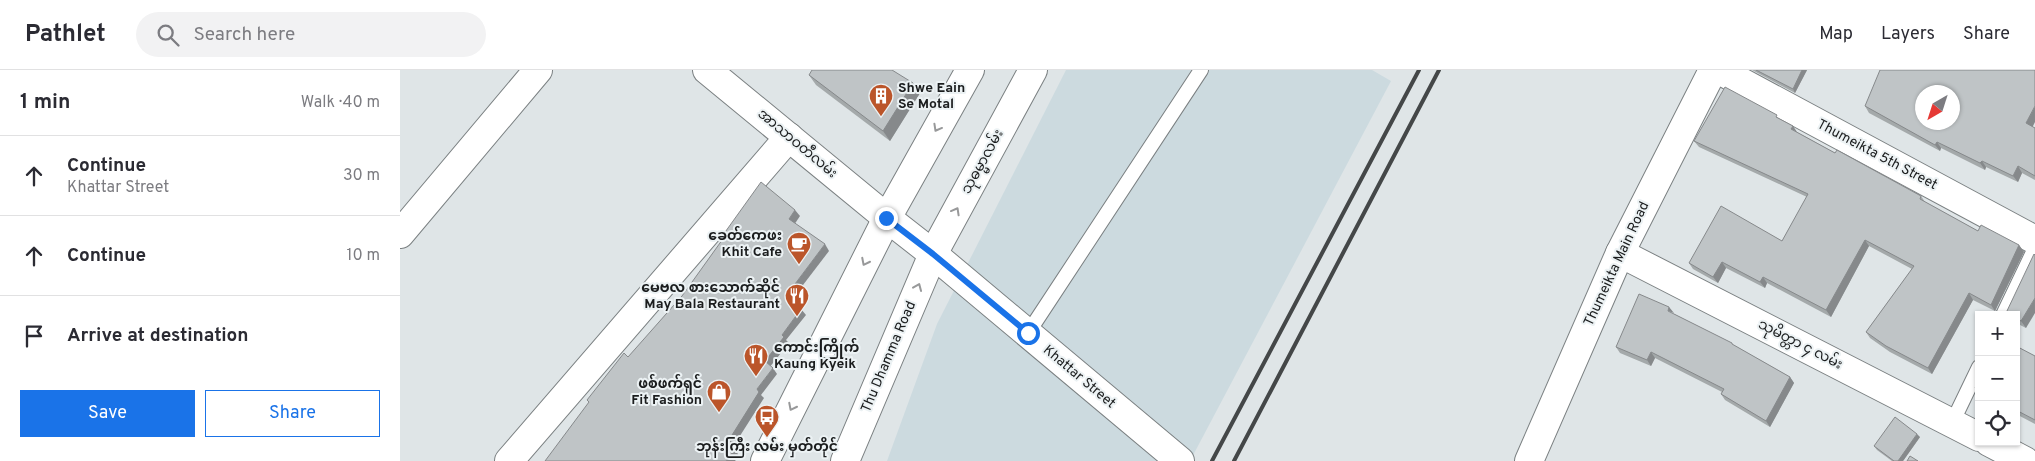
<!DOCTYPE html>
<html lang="en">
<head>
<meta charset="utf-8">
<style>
	body { margin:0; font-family:Overpass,"Noto Sans Myanmar",sans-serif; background:#f2f2f3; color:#2b2b33 }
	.controls { position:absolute; right:15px; bottom:15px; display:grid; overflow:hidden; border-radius:0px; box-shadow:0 1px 4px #0004 }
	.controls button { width:45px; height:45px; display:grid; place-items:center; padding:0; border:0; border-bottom:1px solid #e1e1e2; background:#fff; color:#2b2b33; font:25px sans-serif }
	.compass { position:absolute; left:1515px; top:15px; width:45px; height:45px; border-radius:50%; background:#fff; box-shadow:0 1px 4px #0004; rotate:219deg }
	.stop { position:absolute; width:15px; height:15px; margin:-11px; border:4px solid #1a73e8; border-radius:50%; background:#fff }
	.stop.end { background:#1a73e8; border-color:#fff; box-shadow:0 1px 5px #0008 }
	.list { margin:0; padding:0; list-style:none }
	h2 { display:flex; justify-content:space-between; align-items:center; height:65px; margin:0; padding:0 20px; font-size:21px }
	h2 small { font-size:16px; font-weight:400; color:#7c7c81 }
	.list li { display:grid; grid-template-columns:32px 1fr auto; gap:15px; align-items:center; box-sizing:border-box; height:80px; padding:0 20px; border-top:1px solid #e1e1e2 }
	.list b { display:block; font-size:19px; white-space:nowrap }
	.list p { margin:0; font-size:16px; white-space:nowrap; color:#7c7c81 }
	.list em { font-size:16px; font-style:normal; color:#7c7c81 }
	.actions { display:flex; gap:10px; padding:15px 20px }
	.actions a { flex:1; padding:11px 0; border:1px solid #1a73e8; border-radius:0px; text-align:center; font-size:18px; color:#1a73e8 }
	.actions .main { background:#1a73e8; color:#fff }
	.icon { flex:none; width:28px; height:28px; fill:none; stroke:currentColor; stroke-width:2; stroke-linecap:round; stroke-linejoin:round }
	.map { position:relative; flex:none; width:1635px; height:391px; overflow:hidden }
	header { display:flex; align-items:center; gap:30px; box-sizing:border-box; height:70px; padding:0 25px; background:#fff; border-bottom:1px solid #e1e1e2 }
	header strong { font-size:24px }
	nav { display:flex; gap:28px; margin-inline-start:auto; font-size:18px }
	.search { width:350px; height:45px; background:#f2f2f3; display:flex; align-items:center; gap:12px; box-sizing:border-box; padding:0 18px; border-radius:28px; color:#7c7c81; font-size:19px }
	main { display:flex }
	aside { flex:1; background:#fff }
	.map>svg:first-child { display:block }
	.built { fill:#ccdadf }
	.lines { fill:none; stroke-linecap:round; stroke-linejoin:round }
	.lane-casing { stroke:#7b8082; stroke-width:16 }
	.street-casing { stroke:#7b8082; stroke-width:30 }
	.secondary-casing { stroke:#7b8082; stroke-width:30 }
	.primary-casing { stroke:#7b8082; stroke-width:30 }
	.lane { stroke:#fff; stroke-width:14 }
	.street { stroke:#fff; stroke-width:28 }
	.secondary { stroke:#fff; stroke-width:28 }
	.primary { stroke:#fff; stroke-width:28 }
	.rail { stroke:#444748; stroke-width:4 }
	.wall { fill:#a4a9aa }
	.shaded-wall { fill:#86898b }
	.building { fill:#bfc4c6; stroke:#86898b; fill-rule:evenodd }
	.oneway { stroke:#98999a }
	.route { stroke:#1a73e8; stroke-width:6 }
	.labels { text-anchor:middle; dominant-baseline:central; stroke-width:4; stroke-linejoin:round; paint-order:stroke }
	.poi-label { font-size:14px; font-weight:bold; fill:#1b1d1e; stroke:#ecf2f4; text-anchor:end }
	.street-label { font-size:14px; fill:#1b1d1e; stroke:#ecf2f4 }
</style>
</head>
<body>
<header>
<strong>Pathlet</strong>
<div class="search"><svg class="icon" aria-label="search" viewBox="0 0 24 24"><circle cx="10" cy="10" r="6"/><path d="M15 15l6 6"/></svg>Search here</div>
<nav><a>Map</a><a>Layers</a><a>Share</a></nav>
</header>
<main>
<aside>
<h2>1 min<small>Walk · 40 m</small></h2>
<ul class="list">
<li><svg class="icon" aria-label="ahead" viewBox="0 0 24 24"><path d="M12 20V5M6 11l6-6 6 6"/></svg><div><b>Continue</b><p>Khattar Street</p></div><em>30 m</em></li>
<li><svg class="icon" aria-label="ahead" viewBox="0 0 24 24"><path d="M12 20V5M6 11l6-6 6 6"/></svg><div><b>Continue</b></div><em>10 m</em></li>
<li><svg class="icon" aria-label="arrive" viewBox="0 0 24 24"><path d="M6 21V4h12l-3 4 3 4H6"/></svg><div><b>Arrive at destination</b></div></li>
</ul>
<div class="actions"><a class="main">Save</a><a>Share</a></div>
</aside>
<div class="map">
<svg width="1635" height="391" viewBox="0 0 1635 391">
	<rect width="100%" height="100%" fill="#dfe5e7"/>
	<polygon class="built" points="666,0 972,0 991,11 790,391 487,391 537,254"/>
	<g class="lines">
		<defs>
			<g id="lane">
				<polyline points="1603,245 1635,178"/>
				<polyline points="628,263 801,0"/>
				<polyline points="1552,353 1579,297"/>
			</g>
			<g id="street">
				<polyline points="1319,0 1635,170"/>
				<polyline points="0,164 138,0"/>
				<polyline points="1220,183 1579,367"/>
				<polyline points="533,184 780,391"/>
				<polyline points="1589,372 1625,391"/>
				<polyline points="109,391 389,67"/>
				<polyline points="1129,391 1220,183 1313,0"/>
			</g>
			<polyline id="secondary" points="307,0 487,148 533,184"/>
			<g id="primary">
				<polyline points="365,391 487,148 570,0"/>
				<polyline points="445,391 533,184 633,0"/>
			</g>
		</defs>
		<use href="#lane" class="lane-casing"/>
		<use href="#street" class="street-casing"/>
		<use href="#secondary" class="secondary-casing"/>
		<use href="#primary" class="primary-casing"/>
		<use href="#lane" class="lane"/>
		<use href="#street" class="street"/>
		<use href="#secondary" class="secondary"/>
		<use href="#primary" class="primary"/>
		<g class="rail">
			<polyline points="812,391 1019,0"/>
			<polyline points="834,391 1039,0"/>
		</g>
	</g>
	<g class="wall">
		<polygon points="1352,0 1407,0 1395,23"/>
		<polygon points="409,5 513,13 520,23 490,71 416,15"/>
		<polygon points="1465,36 1632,57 1635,58 1635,110 1622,103 1618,112 1586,97 1585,100 1541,78 1540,81 1469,43"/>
		<polygon points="1380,49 1397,62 1435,83 1521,126 1525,132 1578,161 1619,175 1624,182 1595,241 1573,230 1532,304 1490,282 1470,268 1466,262 1512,199 1469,176 1431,247 1367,213 1365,218 1326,198 1318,213 1293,199 1289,193 1382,171 1407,127 1299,77 1294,71"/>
		<polygon points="1635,185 1626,258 1616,253 1616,245 1607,245 1606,243"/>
		<polygon points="1274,244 1335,276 1390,307 1394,313 1370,357 1325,330 1321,324 1322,322 1255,288 1251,296 1220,283 1216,277"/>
		<polygon points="1616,276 1635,286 1635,354 1616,344"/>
		<polygon points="1520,367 1503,391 1492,391 1477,380 1474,376"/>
	</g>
	<g class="shaded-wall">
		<polygon points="1402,0 1407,0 1395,23 1393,19"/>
		<polygon points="513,13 520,23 490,71 483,61"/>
		<polygon points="1635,36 1635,52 1631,60 1626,53"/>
		<polygon points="1393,56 1397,62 1391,59"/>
		<polygon points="1537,72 1541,78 1540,81 1535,75"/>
		<polygon points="1582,91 1586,97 1585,100 1580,93"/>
		<polygon points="1618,96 1622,103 1618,112 1613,106"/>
		<polygon points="395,140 400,146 394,155 389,149"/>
		<polygon points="1465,170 1469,176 1431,247 1426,240"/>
		<polygon points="425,174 429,181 390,232 386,228 386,226"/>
		<polygon points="1619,175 1624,182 1595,241 1591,235"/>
		<polygon points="1322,192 1326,198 1318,213 1313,207"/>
		<polygon points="1363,207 1367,213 1365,218 1360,212"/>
		<polygon points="1569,223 1573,230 1532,304 1528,298"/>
		<polygon points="1635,228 1635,243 1626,258 1621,251"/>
		<polygon points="1269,237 1274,243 1268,241"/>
		<polygon points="401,239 406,245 386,270 389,273 369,298 365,291 382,265"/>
		<polygon points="1251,282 1255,288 1251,296 1247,290"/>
		<polygon points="373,298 377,304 361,325 364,328 331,380 327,373 357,319"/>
		<polygon points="1390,307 1394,313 1370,357 1366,351"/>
		<polygon points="1517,364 1520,367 1503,391 1498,391"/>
		<polygon points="335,379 339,386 335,391 326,391"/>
	</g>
	<g class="building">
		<polygon points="412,0 492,0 513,13 483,61 409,5"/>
		<polygon points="1356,0 1402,0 1393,19"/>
		<path d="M1480,0H1635V36L1626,53L1635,58V106L1618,96L1613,106L1582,91L1580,93L1537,72L1535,75L1465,36ZM1522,22H1552V52H1522Z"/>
		<polygon points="1325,17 1377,45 1376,47 1393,56 1391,59 1435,83 1437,80 1521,126 1520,129 1578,161 1581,155 1619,175 1591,235 1569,223 1528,298 1486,276 1466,262 1514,196 1465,170 1426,240 1363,207 1360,212 1322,192 1313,207 1289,193 1321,136 1382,171 1408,124 1294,71"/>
		<polygon points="361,112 395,140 389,149 425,174 386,226 386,228 401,239 382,265 384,267 365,291 373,298 357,319 359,322 327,373 335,379 326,391 145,391 189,332 187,330 224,283 228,287 282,226 325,166 323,165"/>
		<polygon points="1634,184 1635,185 1635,228 1621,251 1616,248 1616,245 1609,245 1606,243"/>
		<polygon points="1239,224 1269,237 1268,241 1332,273 1332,274 1390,307 1366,351 1321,324 1324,319 1251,282 1247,290 1216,277"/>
		<polygon points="1616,276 1635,286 1635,350 1616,340"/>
		<polygon points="1579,312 1579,320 1575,318"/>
		<polygon points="1495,347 1517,364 1498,391 1494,391 1474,376"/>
		<polygon points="1510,386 1518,391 1507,391"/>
	</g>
	<defs><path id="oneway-chevron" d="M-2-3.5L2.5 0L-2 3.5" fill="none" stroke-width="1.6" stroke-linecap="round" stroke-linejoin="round" transform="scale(1.25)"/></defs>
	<g class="oneway">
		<use href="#oneway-chevron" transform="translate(537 58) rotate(119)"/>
		<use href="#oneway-chevron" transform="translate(556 141) rotate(-61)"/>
		<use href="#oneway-chevron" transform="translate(465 192) rotate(117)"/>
		<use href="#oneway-chevron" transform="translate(518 217) rotate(-67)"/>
		<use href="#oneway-chevron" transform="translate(392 337) rotate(117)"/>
	</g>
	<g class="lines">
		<polyline class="route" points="486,148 533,184 628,263"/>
	</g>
	<defs>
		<symbol id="building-pin" viewBox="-11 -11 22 30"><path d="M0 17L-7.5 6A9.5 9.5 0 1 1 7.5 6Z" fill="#bb552a" stroke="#ecf2f4"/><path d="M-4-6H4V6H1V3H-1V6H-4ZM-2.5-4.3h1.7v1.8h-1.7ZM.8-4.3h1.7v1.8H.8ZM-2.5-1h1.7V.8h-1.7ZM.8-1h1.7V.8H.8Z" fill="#fff"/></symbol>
		<symbol id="cafe-pin" viewBox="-11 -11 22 30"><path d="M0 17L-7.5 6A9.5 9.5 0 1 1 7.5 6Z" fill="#bb552a" stroke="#ecf2f4"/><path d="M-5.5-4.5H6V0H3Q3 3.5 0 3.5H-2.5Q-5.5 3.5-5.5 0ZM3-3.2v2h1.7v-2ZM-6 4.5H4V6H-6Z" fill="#fff"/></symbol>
		<symbol id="restaurant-pin" viewBox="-11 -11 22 30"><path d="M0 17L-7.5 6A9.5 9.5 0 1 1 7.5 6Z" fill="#bb552a" stroke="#ecf2f4"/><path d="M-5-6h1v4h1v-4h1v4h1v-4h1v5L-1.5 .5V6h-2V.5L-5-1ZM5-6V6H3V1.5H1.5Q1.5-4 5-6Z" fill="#fff"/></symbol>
		<symbol id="shop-pin" viewBox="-11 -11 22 30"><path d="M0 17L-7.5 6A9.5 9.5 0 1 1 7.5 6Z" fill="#bb552a" stroke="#ecf2f4"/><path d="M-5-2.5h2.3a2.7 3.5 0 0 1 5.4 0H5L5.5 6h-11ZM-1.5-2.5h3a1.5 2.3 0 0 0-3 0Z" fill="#fff"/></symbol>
		<symbol id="bus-pin" viewBox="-11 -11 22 30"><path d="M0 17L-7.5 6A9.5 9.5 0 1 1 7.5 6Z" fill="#bb552a" stroke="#ecf2f4"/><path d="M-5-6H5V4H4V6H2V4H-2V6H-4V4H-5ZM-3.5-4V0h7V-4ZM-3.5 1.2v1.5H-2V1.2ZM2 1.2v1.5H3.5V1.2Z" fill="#fff"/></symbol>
	</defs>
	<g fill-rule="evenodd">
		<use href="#building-pin" x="467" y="12" width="28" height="38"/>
		<use href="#cafe-pin" x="385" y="160" width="28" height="38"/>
		<use href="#restaurant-pin" x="383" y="212" width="28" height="38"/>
		<use href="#restaurant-pin" x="342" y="272" width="28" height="38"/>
		<use href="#shop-pin" x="305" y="308" width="28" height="38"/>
		<use href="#bus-pin" x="353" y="333" width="28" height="38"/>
	</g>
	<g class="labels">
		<g class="poi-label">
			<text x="498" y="18" text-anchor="start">Shwe Eain<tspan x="498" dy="16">Se Motal</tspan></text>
			<text x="382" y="166">ခေတ်ကေဖး<tspan x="382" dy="16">Khit Cafe</tspan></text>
			<text x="380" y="218">မေဗလ စားသောက်ဆိုင်<tspan x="380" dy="16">May Bala Restaurant</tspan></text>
			<text x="374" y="278" text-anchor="start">ကောင်းကြိုက်<tspan x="374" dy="16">Kaung Kyeik</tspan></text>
			<text x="302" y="314">ဖစ်ဖက်ရှင်<tspan x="302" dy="16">Fit Fashion</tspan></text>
			<text x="367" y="377" text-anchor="middle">ဘုန်းကြီး လမ်း မှတ်တိုင်</text>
		</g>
		<g class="street-label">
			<text transform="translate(397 74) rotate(40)">အာသာဝတီလမ်း</text>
			<text transform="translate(1477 85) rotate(28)">Thumeikta 5th Street</text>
			<text transform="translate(583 92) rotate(-61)">သုဓမ္မာလမ်း</text>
			<text transform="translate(1217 194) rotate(-65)">Thumeikta Main Road</text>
			<text transform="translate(1400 275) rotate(27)">သုမိတ္တာ ၄ လမ်း</text>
			<text transform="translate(489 287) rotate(-67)">Thu Dhamma Road</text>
			<text transform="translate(679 307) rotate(40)">Khattar Street</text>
		</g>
	</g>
</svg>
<div class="controls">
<button>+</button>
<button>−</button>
<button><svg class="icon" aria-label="locate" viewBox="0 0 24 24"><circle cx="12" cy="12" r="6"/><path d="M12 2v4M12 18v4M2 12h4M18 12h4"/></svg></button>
</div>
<svg class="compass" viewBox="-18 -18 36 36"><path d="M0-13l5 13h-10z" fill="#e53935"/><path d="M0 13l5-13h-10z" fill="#7c7c81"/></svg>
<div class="stop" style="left:628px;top:263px"></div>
<div class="stop end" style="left:486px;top:148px"></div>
</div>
</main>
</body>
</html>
